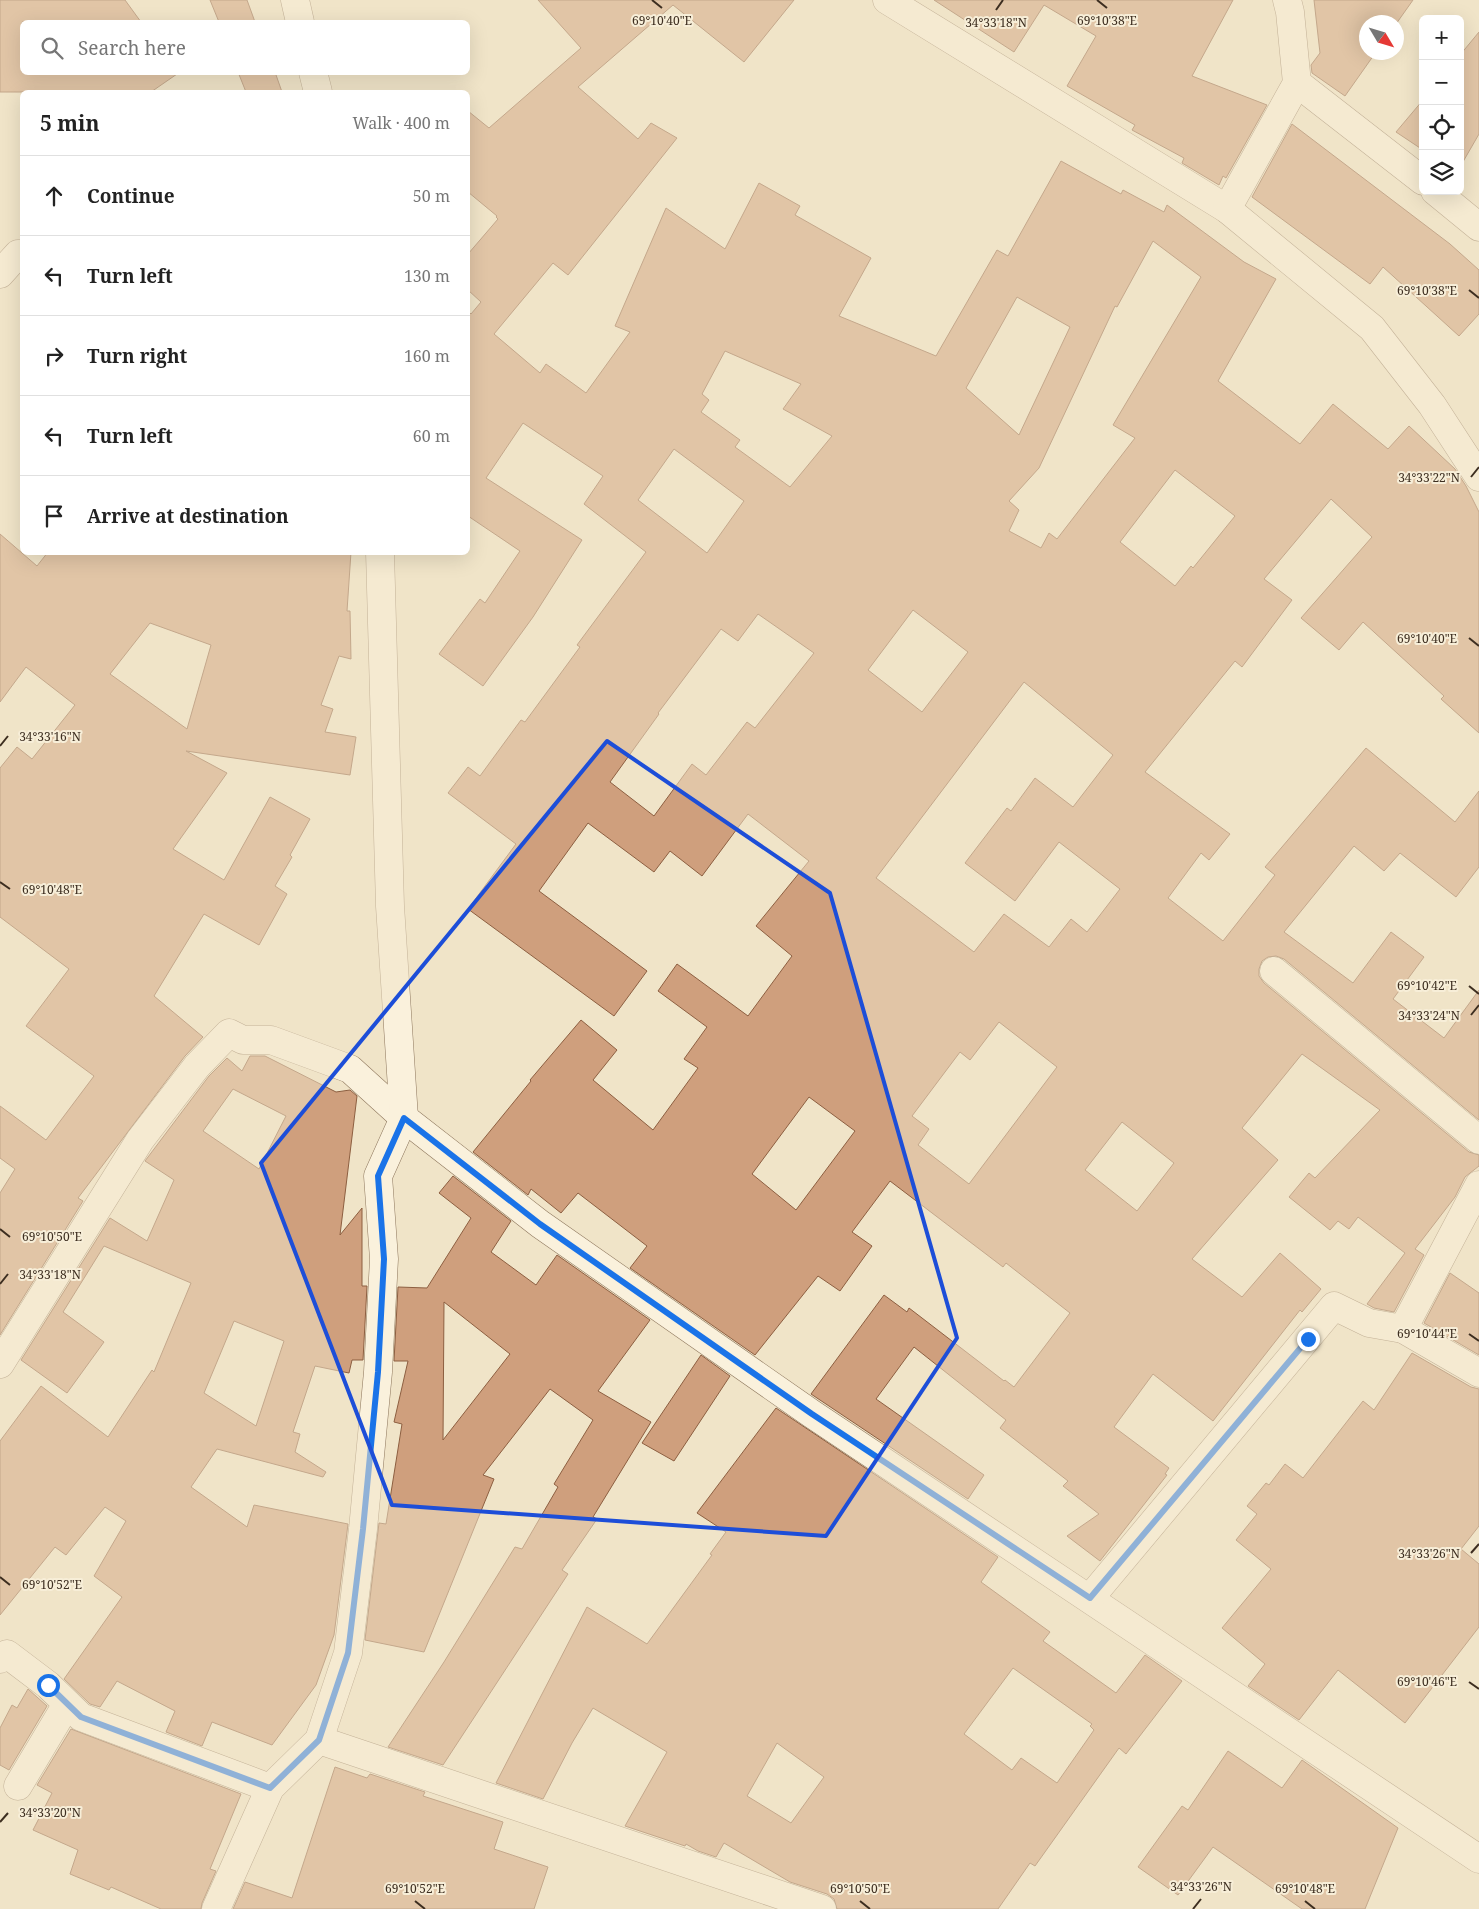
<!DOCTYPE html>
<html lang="en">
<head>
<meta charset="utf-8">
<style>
	body { margin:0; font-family:"Noto Serif",serif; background:#f6f6f6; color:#222 }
	.controls { position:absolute; right:15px; top:15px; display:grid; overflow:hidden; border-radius:8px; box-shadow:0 5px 20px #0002 }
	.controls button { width:45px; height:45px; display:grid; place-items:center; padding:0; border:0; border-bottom:1px solid #e0e0e0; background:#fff; color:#222; font:25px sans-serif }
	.compass { position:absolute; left:1359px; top:15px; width:45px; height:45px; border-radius:50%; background:#fff; box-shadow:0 5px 20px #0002; rotate:128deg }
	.stop { position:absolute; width:15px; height:15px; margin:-11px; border:4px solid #1a73e8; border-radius:50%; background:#fff }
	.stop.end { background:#1a73e8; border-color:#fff; box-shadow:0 1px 5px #0008 }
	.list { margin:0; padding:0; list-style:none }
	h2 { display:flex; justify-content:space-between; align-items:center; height:65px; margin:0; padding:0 20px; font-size:21px }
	h2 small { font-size:16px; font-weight:400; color:#767676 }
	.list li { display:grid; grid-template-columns:32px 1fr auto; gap:15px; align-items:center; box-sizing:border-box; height:80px; padding:0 20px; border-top:1px solid #e0e0e0 }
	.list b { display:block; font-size:19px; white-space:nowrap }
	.list em { font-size:16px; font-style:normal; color:#767676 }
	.icon { flex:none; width:28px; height:28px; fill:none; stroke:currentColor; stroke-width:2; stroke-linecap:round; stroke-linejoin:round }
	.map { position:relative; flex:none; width:1479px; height:1909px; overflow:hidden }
	.search { position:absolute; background:#fff; box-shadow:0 5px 20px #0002; left:20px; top:20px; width:450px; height:55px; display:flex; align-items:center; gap:12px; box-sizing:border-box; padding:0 18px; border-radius:8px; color:#767676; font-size:19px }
	.panel { position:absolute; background:#fff; box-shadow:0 5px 20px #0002; left:20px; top:90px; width:450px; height:465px; border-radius:8px }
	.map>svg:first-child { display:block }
	.building { fill:#cf9f7d; stroke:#8d5f41; fill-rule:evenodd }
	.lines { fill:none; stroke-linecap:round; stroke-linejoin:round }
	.minor-casing { stroke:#8d765c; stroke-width:29 }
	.tertiary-casing { stroke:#8d765c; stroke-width:29 }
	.minor { stroke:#faf1dc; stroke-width:28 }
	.tertiary { stroke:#faf1dc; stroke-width:28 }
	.route { stroke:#1a73e8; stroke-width:6 }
	.marked { fill:none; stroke:#1d4ed8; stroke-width:4; stroke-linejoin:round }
	.ticks { fill:none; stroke:#3d2e20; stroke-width:2 }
	.ticks-label { font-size:12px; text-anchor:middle; fill:#3d2e20; stroke:#f7eed8; stroke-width:4; stroke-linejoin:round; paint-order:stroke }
</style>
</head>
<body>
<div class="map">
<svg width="1479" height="1909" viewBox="0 0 1479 1909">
	<rect width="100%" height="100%" fill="#f0e4c8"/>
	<g class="building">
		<polygon points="0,0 125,0 141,22 22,22 22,72 177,74 151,92 0,92"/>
		<polygon points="210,0 247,0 255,22 219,22"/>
		<path d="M538,0H794L744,62L673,5L578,87L638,139L651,123L677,138L568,275L553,263L494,334L540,373L546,364L586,393L630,332L615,326L666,208L725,249L759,183L800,206L795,215L871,258L839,316L936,356L997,250L1008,256L1061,161L1121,194L1123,190L1164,212L1167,205L1244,262L1276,279L1218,381L1300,444L1333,404L1388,449L1409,426L1455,469L1466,486L1479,512V733L1441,699L1444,696L1363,622L1339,650L1301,618L1372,537L1331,499L1264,579L1292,600L1242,667L1235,661L1145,772L1230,834L1209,860L1201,853L1168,898L1223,941L1275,875L1265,867L1366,748L1455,822L1479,791V867L1456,897L1400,853L1384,871L1354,846L1284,932L1353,983L1391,932L1424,957L1393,999L1444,1038L1479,990V1120L1284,959L1276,956L1268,957L1262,961L1259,969V976L1264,983L1469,1152L1479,1155V1166L1465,1177L1455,1197L1415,1249L1424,1255L1394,1312L1374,1308L1367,1304L1405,1253L1358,1217L1349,1229L1338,1221L1330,1230L1289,1197L1309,1173L1315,1178L1380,1110L1302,1054L1242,1128L1278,1160L1192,1259L1242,1297L1280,1253L1321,1289L1302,1312L1300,1310L1213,1421L1153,1374L1114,1427L1169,1468L1165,1474L1167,1475L1100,1561L1067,1536L1099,1514L1063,1486L1068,1481L1000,1428L1006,1420L914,1347L876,1399L984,1475L968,1499L811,1394L884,1295L907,1312L909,1308L1004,1381L1005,1380L1014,1387L1070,1313L1006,1263L1003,1267L890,1181L852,1232L872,1246L840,1291L818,1276L755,1355L630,1268L647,1246L578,1193L561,1213L531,1189L528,1195L473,1152L531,1081L530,1080L581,1020L617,1050L593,1080L653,1130L698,1068L684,1059L707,1027L658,991L677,964L748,1016L792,956L756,926L809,861L748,814L702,876L670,851L654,872L588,823L539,891L647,971L614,1016L468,909L516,844L448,793L468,767L480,776L521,720L525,722L580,647L577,645L646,552L584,504L603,476L523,423L486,478L582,540L533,617L483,686L439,654L480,599L485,603L520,551L468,516V311L471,314L481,302L468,290V254L498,219L496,217L497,216L468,192V111L489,128L581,48ZM1153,241L1201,277L1113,425L1135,438L1057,539L1049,533L1041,548L1009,531L1019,510L1009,501L1039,468L1115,306L1117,307ZM1017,297L1070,327L1019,435L966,388ZM725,351L801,384L783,409L832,436L790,487L735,447L740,440L701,412L709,400L702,394ZM674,449L744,501L707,553L638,500ZM1175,470L1235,516L1193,568L1191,566L1175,586L1120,542ZM913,610L968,652L922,712L868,670ZM758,614L814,653L755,728L747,722L706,775L692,764L654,816L610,782L659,714L658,713L721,629L738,641ZM1024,682L1113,755L1073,807L1035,778L1011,811L1007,808L965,863L1015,901L1059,842L1120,889L1087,932L1071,919L1049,947L1004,914L974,952L876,878ZM999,1022L1057,1067L969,1184L918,1145L929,1129L912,1116L960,1052L970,1060ZM809,1097L855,1131L796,1210L752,1174ZM1122,1122L1174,1163L1137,1211L1085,1170Z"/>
		<polygon points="934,0 1233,0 1192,76 1267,105 1226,178 1223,176 1219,185 1182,163 1184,158 1132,130 1135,125 1067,86 1096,36 1044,5 1014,52"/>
		<polygon points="1314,0 1413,0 1396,24 1366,22 1366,52 1376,52 1345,96 1312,73 1311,65 1320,53"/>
		<polygon points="1479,32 1479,134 1460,167 1460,55"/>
		<polygon points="238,72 275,72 282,92 246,92"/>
		<polygon points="1423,100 1423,150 1396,132"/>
		<polygon points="1292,124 1450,244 1479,270 1479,314 1459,336 1383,267 1370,284 1252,197"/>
		<path d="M0,534L37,566L48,552H351L347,611H350L351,659L339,656L321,705L333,709L325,732L356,737L350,775L186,751L227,773L173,849L224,880L270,797L310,819L290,855L292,857L275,886L287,894L259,945L204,914L154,996L203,1037L185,1056L78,1198L83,1201L0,1335V1193L15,1169L0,1158V1106L46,1140L94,1076L26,1026L69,969L0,917V768L17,747L32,759L75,705L26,667L0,702ZM150,623L211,645L187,729L110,674Z"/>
		<path d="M250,1056H265L336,1092L350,1090L357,1096L340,1235L362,1208V1286H367L363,1360H352L349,1373L315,1366L293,1432L300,1434L295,1452L326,1472L323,1477L217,1449L191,1487L247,1527L254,1505L348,1524L334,1635L316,1685L272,1745L212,1722L202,1746L166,1732L175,1711L117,1681L100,1707L90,1704L64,1679L122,1597L94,1576L126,1521L105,1507L66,1555L55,1547L0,1615V1441L41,1386L108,1437L152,1370L154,1372L191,1283L104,1246L63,1312L104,1342L67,1393L21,1360L110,1218L147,1241L174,1180L145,1161L209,1076L227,1058L242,1071ZM233,1089L286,1116L259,1169L203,1131ZM234,1321L284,1341L256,1426L204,1393Z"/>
		<path d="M453,1176L511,1221L491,1252L536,1285L557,1255L650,1320L598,1391L651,1422L593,1517L597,1519L562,1570L568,1574L443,1765L388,1747L444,1662L515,1547L522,1549L558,1487L554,1484L593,1420L550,1389L483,1475L494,1479L424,1652L365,1640L379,1523L386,1524L402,1424L394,1422L408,1361H394L398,1287L427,1288L471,1218L439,1193ZM444,1302L510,1354L443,1440Z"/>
		<polygon points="1450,1273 1479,1293 1479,1355 1424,1323"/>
		<polygon points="1412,1353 1471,1387 1479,1389 1479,1526 1461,1549 1479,1564 1479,1627 1405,1723 1338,1670 1299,1720 1248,1686 1265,1664 1222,1628 1271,1569 1236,1540 1257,1514 1247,1506 1266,1483 1269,1485 1285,1464 1303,1478 1363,1401 1374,1410"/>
		<polygon points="701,1355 730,1376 674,1461 642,1443"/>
		<path d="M776,1408L998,1557L981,1582L1050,1632L1043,1641L1116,1693L1145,1655L1182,1681L1126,1754L1119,1748L1035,1866L1030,1863L998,1909H837L834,1899L827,1894L790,1882L724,1843L716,1857L698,1851L686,1844L685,1846L625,1826L667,1752L593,1708L572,1743L543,1799L496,1783L587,1607L647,1644L712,1555L710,1554L726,1532L697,1513ZM1013,1668L1092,1724L1090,1726L1094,1730L1057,1783L1021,1758L1012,1770L964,1734ZM777,1743L824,1777L791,1823L747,1796Z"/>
		<polygon points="28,1689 47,1706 9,1770 0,1765 0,1728 12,1705 17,1708"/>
		<polygon points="71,1729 241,1794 210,1869 216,1871 202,1903 201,1909 161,1909 111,1887 109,1890 70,1874 78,1850 33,1830 52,1793 37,1785"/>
		<polygon points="1228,1751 1282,1788 1302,1760 1398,1828 1365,1909 1302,1909 1213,1847 1178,1895 1138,1867 1182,1806 1188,1810"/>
		<polygon points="335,1767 367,1778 370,1774 425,1792 423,1796 503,1822 494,1849 548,1867 534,1909 233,1909 245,1882 292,1898"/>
	</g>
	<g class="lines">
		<defs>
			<g id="minor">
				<polyline points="887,0 1227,209 1372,328 1432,405 1479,477"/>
				<polyline points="1297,83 1423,181"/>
				<polyline points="1435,191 1479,227"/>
				<polyline points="1227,209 1297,83 1290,12 1287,0"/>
				<polyline points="0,274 18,254 22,254"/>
				<polyline points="1274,971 1479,1140"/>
				<polyline points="1403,1329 1479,1185"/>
				<polyline points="0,1364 140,1140 197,1066 229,1033 243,1040 271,1040 350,1069 404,1118 540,1224 812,1414 1479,1859"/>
				<polyline points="1090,1598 1334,1306 1369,1323 1403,1329 1479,1373"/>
				<polyline points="0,1659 7,1654 48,1685 81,1717 270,1788"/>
				<polyline points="319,1740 822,1909"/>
				<polyline points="18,1786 67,1704"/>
			</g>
			<g id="tertiary">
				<polyline points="295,0 300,22"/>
				<polyline points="313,72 318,92"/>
				<polyline points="216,1909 270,1788 319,1740 348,1653 363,1529 378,1372 384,1259 378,1176 404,1118 390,906 380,552"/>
			</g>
		</defs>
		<use href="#minor" class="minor-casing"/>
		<use href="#tertiary" class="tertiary-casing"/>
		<use href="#minor" class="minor"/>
		<use href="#tertiary" class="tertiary"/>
	</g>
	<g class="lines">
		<polyline class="route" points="48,1685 81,1717 270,1788 319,1740 348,1653 363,1529 378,1372 384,1259 378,1176 404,1118 540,1224 812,1414 1090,1598 1308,1339"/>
	</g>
	<path d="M0 0H1479V1909H0ZM607,741L830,893L957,1338L826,1536L392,1505L261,1163Z" fill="#f0e4c8" fill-opacity=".55" fill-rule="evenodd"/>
	<path class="marked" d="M607,741L830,893L957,1338L826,1536L392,1505L261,1163Z"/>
	<path class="ticks" d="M652,0L662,8M1097,0L1107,8M996,10L1003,0M1469,290L1479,298M1471,477L1479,467M1469,638L1479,646M0,746L8,736M0,882L10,889M1469,986L1479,994M1471,1015L1479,1005M0,1229L10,1237M0,1284L8,1274M1469,1334L1479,1341M1471,1553L1479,1544M0,1577L10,1585M1469,1682L1479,1689M0,1822L8,1813M415,1901L425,1909M860,1901L870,1909M1305,1901L1315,1909M1193,1909L1201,1899"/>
	<g class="ticks-label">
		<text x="662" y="25">69°10'40"E</text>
		<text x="1107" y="25">69°10'38"E</text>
		<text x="996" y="27">34°33'18"N</text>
		<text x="1427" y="295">69°10'38"E</text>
		<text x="1429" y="482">34°33'22"N</text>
		<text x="1427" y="643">69°10'40"E</text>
		<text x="50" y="741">34°33'16"N</text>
		<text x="52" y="894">69°10'48"E</text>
		<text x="1427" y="990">69°10'42"E</text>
		<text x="1429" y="1020">34°33'24"N</text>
		<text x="52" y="1241">69°10'50"E</text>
		<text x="50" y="1279">34°33'18"N</text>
		<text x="1427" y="1338">69°10'44"E</text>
		<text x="1429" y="1558">34°33'26"N</text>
		<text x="52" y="1589">69°10'52"E</text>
		<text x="1427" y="1686">69°10'46"E</text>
		<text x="50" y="1817">34°33'20"N</text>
		<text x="1201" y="1891">34°33'26"N</text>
		<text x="415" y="1893">69°10'52"E</text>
		<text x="860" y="1893">69°10'50"E</text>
		<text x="1305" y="1893">69°10'48"E</text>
	</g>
</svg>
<div class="controls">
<button>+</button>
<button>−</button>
<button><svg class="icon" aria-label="locate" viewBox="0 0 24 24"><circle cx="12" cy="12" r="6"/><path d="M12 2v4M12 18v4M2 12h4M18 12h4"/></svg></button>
<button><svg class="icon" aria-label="layers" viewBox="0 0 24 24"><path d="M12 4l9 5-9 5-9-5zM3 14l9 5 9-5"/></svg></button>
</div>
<svg class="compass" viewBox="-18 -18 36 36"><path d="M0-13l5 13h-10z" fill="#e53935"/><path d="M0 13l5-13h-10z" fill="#767676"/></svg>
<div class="stop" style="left:48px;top:1685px"></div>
<div class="stop end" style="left:1308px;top:1339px"></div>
<div class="search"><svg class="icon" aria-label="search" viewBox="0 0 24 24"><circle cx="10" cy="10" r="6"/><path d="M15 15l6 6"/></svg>Search here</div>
<section class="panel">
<h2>5 min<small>Walk · 400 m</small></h2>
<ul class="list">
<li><svg class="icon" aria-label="ahead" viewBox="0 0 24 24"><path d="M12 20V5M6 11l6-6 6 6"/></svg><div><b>Continue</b></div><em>50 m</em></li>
<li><svg class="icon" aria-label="left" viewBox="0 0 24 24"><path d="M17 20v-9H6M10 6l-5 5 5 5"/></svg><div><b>Turn left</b></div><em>130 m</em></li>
<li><svg class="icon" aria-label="right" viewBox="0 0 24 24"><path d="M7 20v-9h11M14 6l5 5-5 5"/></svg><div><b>Turn right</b></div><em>160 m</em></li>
<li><svg class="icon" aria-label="left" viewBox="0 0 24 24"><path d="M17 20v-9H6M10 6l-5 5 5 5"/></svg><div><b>Turn left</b></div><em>60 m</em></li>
<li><svg class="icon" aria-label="arrive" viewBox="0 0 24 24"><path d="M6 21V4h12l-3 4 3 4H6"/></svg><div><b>Arrive at destination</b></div></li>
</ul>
</section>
</div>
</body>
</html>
